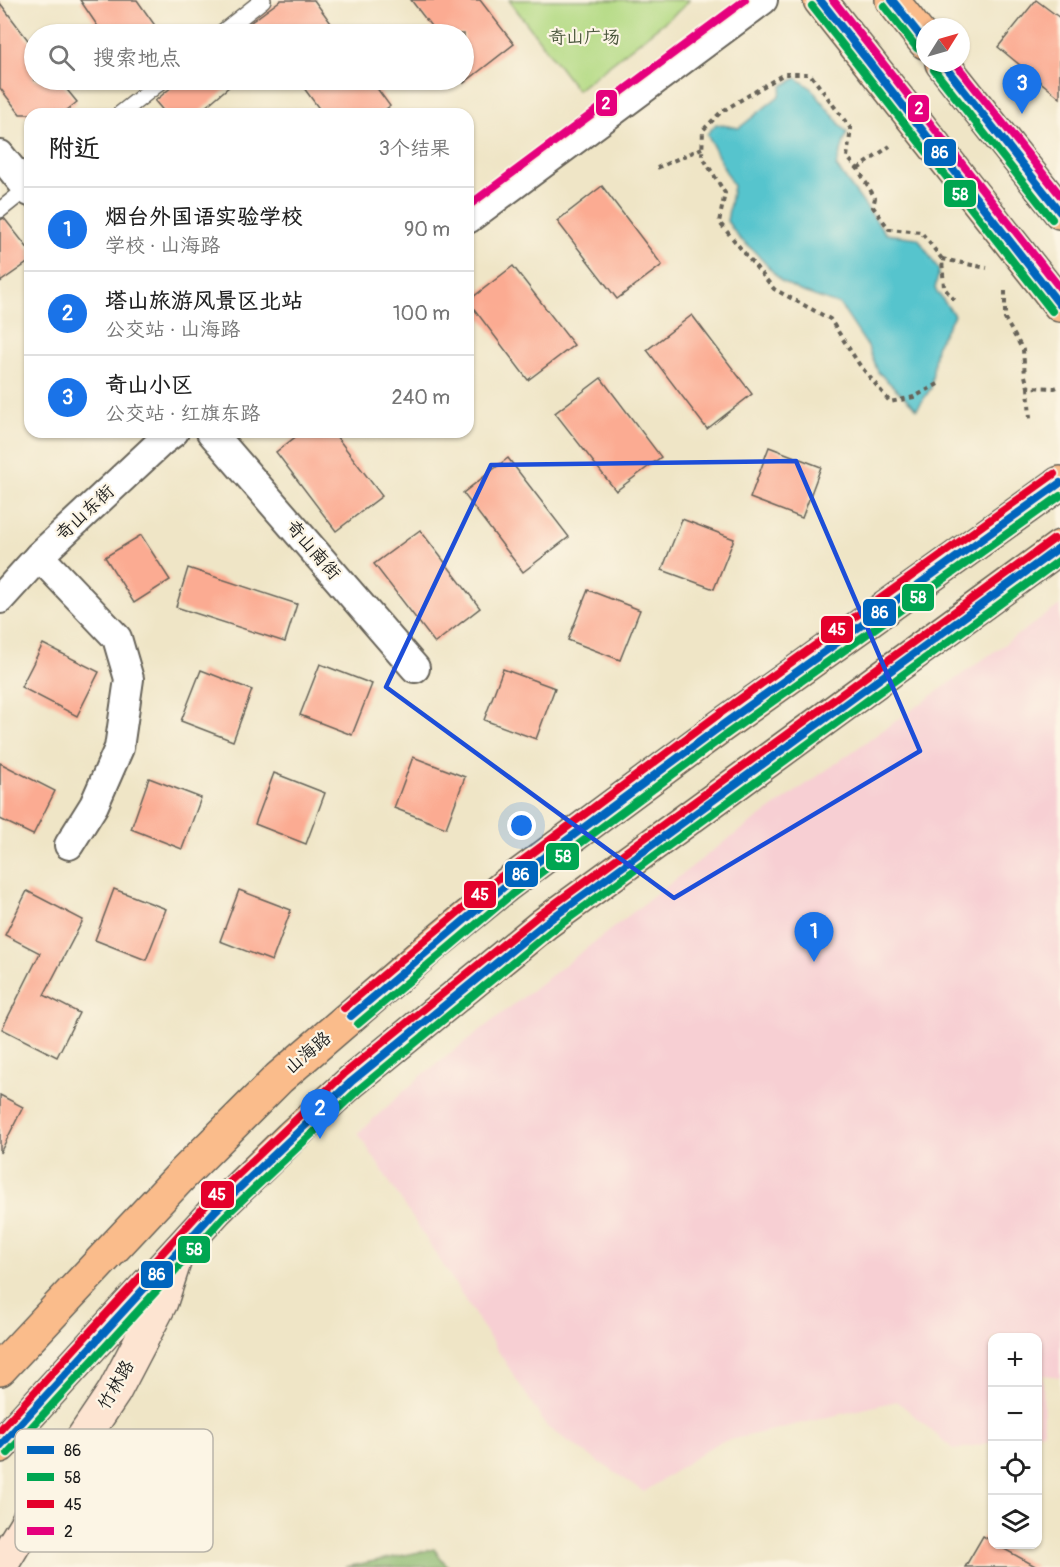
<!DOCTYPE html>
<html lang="zh">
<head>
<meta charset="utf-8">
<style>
	body { margin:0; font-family:Pangolin,"LXGW WenKai TC",sans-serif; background:#f6f6f6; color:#222 }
	.controls { position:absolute; right:18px; bottom:18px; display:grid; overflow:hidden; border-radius:12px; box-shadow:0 2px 4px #0004 }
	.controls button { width:54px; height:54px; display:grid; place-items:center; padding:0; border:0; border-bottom:2px solid #e0e0e0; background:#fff; color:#222; font:30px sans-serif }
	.compass { position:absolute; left:916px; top:18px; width:54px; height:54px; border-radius:50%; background:#fff; box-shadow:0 2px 4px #0004; rotate:53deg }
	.you { position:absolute; left:522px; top:826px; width:21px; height:21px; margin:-15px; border:4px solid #fff; border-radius:50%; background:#1a73e8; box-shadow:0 0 0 9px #1a73e833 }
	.badge { display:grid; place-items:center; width:39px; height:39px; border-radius:50%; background:#1a73e8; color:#fff; font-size:20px; font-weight:700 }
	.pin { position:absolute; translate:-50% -50px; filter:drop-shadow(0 2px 3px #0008) }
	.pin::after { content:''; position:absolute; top:32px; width:21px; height:18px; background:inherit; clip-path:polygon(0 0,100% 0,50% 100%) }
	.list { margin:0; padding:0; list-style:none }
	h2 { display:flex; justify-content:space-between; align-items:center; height:78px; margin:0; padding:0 24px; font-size:26px }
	h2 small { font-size:20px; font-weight:400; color:#767676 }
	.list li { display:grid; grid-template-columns:39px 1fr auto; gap:18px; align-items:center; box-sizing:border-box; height:84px; padding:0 24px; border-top:2px solid #e0e0e0 }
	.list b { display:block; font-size:22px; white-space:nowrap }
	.list p { margin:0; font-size:20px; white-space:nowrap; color:#767676 }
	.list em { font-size:20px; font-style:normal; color:#767676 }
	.icon { flex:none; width:33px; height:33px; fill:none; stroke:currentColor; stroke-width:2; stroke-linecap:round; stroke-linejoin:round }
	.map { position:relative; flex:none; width:1060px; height:1567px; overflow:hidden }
	.search { position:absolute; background:#fff; box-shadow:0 2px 4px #0004; left:24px; top:24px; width:450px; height:66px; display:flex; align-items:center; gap:15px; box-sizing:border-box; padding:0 21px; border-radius:33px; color:#767676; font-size:22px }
	.panel { position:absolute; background:#fff; box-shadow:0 2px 4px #0004; left:24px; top:108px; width:450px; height:330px; border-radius:18px }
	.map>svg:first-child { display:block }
	.built { fill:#f7cfd3 }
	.green { fill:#b3da83; stroke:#687b50; stroke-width:1.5 }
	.forest { fill:#8eba71; stroke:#556b46; stroke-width:1.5 }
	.water { fill:#56c4cd; stroke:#397074; stroke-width:1.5 }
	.building { fill:#fbab92 }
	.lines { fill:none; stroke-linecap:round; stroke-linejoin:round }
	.lane-casing { stroke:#666258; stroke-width:18 }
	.street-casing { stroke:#666258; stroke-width:32 }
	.secondary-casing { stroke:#666258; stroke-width:36 }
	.primary-casing { stroke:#666258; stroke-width:36 }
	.path { stroke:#666258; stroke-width:4; stroke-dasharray:4.5 4.5; stroke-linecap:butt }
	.lane { stroke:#fff; stroke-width:15 }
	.street { stroke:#fff; stroke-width:28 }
	.secondary { stroke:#fde4d1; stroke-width:33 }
	.primary { stroke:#fabc8b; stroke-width:33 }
	.bus-1-casing { stroke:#fcf5e5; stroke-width:12 }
	.bus-2-casing { stroke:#fcf5e5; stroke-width:12 }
	.bus-3-casing { stroke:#fcf5e5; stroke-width:12 }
	.bus-4-casing { stroke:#fcf5e5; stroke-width:12 }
	.bus-1 { stroke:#0065bd; stroke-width:8 }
	.bus-2 { stroke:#00a651; stroke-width:8 }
	.bus-3 { stroke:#e4002b; stroke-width:8 }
	.bus-4 { stroke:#e5007d; stroke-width:8 }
	.marked { fill:none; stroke:#1d4ed8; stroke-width:4.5; stroke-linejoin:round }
	.labels { text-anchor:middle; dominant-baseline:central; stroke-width:4.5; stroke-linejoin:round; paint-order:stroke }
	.park-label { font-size:18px; fill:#49553b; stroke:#fcf5e5 }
	.street-label { font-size:18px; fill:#1c1c1c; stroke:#fcf5e5 }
	.key { fill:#fcf5e5; stroke:#b9b4a9; stroke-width:1.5 }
	.key-label { font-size:16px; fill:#1c1c1c }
	.line-badge { stroke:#fcf5e5; stroke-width:2 }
	.badge-label { font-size:16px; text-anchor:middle; font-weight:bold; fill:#fff }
</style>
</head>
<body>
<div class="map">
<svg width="1060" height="1567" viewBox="0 0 1060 1567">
	<rect width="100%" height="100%" fill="#fcf5e5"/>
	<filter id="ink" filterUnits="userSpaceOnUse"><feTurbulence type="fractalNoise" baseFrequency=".0167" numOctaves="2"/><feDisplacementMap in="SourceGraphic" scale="12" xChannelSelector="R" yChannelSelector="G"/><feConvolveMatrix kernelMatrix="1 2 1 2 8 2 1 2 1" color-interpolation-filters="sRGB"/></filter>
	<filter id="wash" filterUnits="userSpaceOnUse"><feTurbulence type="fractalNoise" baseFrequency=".008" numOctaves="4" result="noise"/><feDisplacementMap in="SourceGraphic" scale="24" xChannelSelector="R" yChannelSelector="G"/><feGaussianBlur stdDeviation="1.35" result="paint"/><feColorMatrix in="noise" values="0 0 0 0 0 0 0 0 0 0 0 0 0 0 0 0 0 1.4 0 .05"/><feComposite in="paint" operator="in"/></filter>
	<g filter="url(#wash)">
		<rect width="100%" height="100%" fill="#efe5c6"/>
		<polygon class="built" points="1060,605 1060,1377 1043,1375 1044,1432 1038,1433 1038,1338 992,1338 992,1442 954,1450 897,1401 717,1443 644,1492 547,1427 358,1133 421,1076 716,848"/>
		<polygon class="green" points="509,0 689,0 681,9 577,90"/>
		<polygon class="forest" points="434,1549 448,1567 345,1567"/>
		<polygon class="water" points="797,78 811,88 847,133 836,166 886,234 918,238 939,270 935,289 954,315 936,347 931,388 917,409 878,372 868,347 840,305 800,291 781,281 754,251 739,238 727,221 733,186 707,134 716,124 739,128 780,95 782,86"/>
		<g id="blocks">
			<g class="building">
				<polygon points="80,0 137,0 161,34 103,34"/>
				<polygon points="281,0 314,0 339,34 235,34"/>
				<polygon points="411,0 480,0 514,44 464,83 464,34 437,34"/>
				<polygon points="1036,0 1060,18 1060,98 998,47"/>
				<polygon points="0,3 34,48 34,80 59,80 77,102 62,114 20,114 0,88"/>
				<polygon points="180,80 237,80 197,114 166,114 155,101"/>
				<polygon points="298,80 371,80 390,106 379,114 323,114"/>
				<polygon points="602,186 662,265 617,299 557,221"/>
				<polygon points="4,218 30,251 30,261 0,282 0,220"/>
				<polygon points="513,266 574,345 528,380 468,301"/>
				<polygon points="692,315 752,394 707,429 647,350"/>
				<polygon points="601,378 661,457 616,491 555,413"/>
				<polygon points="302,432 333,432 382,496 336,531 276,452"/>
				<polygon points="769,447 821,467 802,518 750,498"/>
				<polygon points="508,458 569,537 523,572 463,493"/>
				<polygon points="682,519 734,539 714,589 662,570"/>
				<polygon points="420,530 480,608 435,643 374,564"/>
				<polygon points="141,535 170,580 134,603 105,557"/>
				<polygon points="188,568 297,604 285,642 176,607"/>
				<polygon points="588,590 640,610 620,660 568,640"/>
				<polygon points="43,644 99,672 77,716 21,687"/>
				<polygon points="320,664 372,684 352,735 300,715"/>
				<polygon points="503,669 555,688 536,739 484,720"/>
				<polygon points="201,670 252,690 233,741 181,721"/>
				<polygon points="413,757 465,777 446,828 394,808"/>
				<polygon points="0,763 55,791 33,835 0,819"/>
				<polygon points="274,773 325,793 306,844 255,824"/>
				<polygon points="149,778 201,798 182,849 131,829"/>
				<polygon points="114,889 166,909 146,960 95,940"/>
				<polygon points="239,890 291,910 272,961 220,941"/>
				<polygon points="27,891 83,920 44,995 79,1013 57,1057 2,1029 40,953 5,935"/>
				<polygon points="0,1095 23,1107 0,1153"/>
				<polygon points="983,1536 993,1542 993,1545 997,1545 1037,1567 965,1567"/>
			</g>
		</g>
	</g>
	<g filter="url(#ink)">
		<use href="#blocks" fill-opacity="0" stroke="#666258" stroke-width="1.5"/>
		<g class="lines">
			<defs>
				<g id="lane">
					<polyline points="220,34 263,0"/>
					<polyline points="120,114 163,80"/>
					<polyline points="0,210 30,186"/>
				</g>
				<g id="street">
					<polyline points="0,155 30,192"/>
					<polyline points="468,219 763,0"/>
					<polyline points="211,432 415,668"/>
					<polyline points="39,556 117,638 129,679 119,748 94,805 69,845"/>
					<polyline points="0,599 39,556 161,442 174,432"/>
				</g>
				<polyline id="secondary" points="0,1567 34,1511 114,1392 161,1302 176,1256"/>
				<g id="primary">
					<polyline points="820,0 1060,305"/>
					<polyline points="892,0 925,42"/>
					<polyline points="942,63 1060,212"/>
					<polyline points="0,1369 183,1174 279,1078 431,947 505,886 721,726 1060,483"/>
					<polyline points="0,1446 216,1210 291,1137 351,1082 544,924 1060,547"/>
				</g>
			</defs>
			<use href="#lane" class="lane-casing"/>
			<use href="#street" class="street-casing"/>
			<use href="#secondary" class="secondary-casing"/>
			<use href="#primary" class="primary-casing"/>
			<g class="path">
				<polyline points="657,168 702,148"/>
				<polyline points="858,169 890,146"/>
				<polyline points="942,259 987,268"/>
				<polyline points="1005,291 1005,319 1023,350 1025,376 1028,387 1055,388 1060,386"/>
				<polyline points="938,384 914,397 890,402 859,364 830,319 774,289 719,222 725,193 702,156 703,130 721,112 784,74 810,74 851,129 847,157 858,169 875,198 873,207 889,229 921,232 942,259 944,288 957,303"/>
				<polyline points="1028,387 1030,419"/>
			</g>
			<use href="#lane" class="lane"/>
			<use href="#street" class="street"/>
			<use href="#secondary" class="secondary"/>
			<use href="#primary" class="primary"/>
			<defs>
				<g id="bus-1">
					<polyline points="820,0 1060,305"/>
					<polyline points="892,0 925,42"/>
					<polyline points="942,63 1060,212"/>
					<polyline points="351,1016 505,886 721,726 1060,483"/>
					<polyline points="0,1446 216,1210 351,1082 544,924 1060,547"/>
				</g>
				<g id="bus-2">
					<polyline points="812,6 1052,311"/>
					<polyline points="884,6 917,48"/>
					<polyline points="934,70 1052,219"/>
					<polyline points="358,1024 512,894 727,734 1060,496"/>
					<polyline points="8,1453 224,1217 358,1090 550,932 1060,560"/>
				</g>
				<g id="bus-3">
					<polyline points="344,1008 499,878 715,717 1054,474"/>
					<polyline points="0,1430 208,1203 344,1074 538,916 1054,539"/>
				</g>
				<g id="bus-4">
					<polyline points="833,0 1060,288"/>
					<polyline points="955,63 1060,195"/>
					<polyline points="468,206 745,0"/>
				</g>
			</defs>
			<use href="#bus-1" class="bus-1-casing"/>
			<use href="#bus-2" class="bus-2-casing"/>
			<use href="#bus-3" class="bus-3-casing"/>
			<use href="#bus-4" class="bus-4-casing"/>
			<use href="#bus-1" class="bus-1"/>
			<use href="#bus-2" class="bus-2"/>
			<use href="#bus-3" class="bus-3"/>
			<use href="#bus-4" class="bus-4"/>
		</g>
	</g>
	<path class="marked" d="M796,461L920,751L674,898L386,687L491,465Z"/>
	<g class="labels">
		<g class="park-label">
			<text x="584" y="37">奇山广场</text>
		</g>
		<g class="street-label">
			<text transform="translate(85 513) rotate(-43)">奇山东街</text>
			<text transform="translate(313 550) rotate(49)">奇山南街</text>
			<text transform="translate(308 1053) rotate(-41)">山海路</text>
			<text transform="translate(116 1385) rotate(-60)">竹林路</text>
		</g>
	</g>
	<rect x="15" y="1429" width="198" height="123" rx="9" class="key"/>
	<rect x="27" y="1446" width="27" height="8" fill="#0065bd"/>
	<rect x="27" y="1473" width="27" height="8" fill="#00a651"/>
	<rect x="27" y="1500" width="27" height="8" fill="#e4002b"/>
	<rect x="27" y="1527" width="27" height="8" fill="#e5007d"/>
	<g class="key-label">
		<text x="64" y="1456">86</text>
		<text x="64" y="1483">58</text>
		<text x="64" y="1510">45</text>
		<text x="64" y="1537">2</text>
	</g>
	<g class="line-badge">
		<rect x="595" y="89" width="23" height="28" rx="6" fill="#e5007d"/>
		<rect x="907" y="94" width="23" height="29" rx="6" fill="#e5007d"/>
		<rect x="923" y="138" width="34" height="29" rx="6" fill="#0065bd"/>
		<rect x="943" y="179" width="34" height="29" rx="6" fill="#00a651"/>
		<rect x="901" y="583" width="34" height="29" rx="6" fill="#00a651"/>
		<rect x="862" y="598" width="35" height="29" rx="6" fill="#0065bd"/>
		<rect x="820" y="615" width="34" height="29" rx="6" fill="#e4002b"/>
		<rect x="545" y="842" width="35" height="29" rx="6" fill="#00a651"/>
		<rect x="504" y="860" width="35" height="28" rx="6" fill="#0065bd"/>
		<rect x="463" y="880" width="34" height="29" rx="6" fill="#e4002b"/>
		<rect x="200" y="1180" width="35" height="29" rx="6" fill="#e4002b"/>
		<rect x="177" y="1235" width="34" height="29" rx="6" fill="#00a651"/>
		<rect x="140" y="1260" width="34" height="29" rx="6" fill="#0065bd"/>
	</g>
	<g class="badge-label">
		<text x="606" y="109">2</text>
		<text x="919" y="114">2</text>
		<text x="940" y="158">86</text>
		<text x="960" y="200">58</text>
		<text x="918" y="603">58</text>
		<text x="880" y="618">86</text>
		<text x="837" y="635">45</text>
		<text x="563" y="862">58</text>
		<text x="521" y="880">86</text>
		<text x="480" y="900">45</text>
		<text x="217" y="1200">45</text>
		<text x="194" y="1255">58</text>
		<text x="157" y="1280">86</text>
	</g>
</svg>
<div class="controls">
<button>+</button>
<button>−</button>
<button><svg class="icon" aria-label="locate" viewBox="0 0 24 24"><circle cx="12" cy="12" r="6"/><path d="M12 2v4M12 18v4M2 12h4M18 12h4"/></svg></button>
<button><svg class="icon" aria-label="layers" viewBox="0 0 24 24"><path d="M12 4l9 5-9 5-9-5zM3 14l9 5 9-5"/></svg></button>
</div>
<svg class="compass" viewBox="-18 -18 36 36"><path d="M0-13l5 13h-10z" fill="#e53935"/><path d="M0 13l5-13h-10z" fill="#767676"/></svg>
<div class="you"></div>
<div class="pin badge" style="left:814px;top:962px">1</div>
<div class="pin badge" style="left:320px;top:1139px">2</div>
<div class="pin badge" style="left:1022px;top:114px">3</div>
<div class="search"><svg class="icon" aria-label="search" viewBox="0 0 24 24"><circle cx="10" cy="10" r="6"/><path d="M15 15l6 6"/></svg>搜索地点</div>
<section class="panel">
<h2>附近<small>3个结果</small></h2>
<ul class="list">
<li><span class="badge">1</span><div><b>烟台外国语实验学校</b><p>学校 · 山海路</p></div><em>90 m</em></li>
<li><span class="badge">2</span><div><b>塔山旅游风景区北站</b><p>公交站 · 山海路</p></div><em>100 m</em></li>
<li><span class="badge">3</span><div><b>奇山小区</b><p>公交站 · 红旗东路</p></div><em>240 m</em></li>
</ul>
</section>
</div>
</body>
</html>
